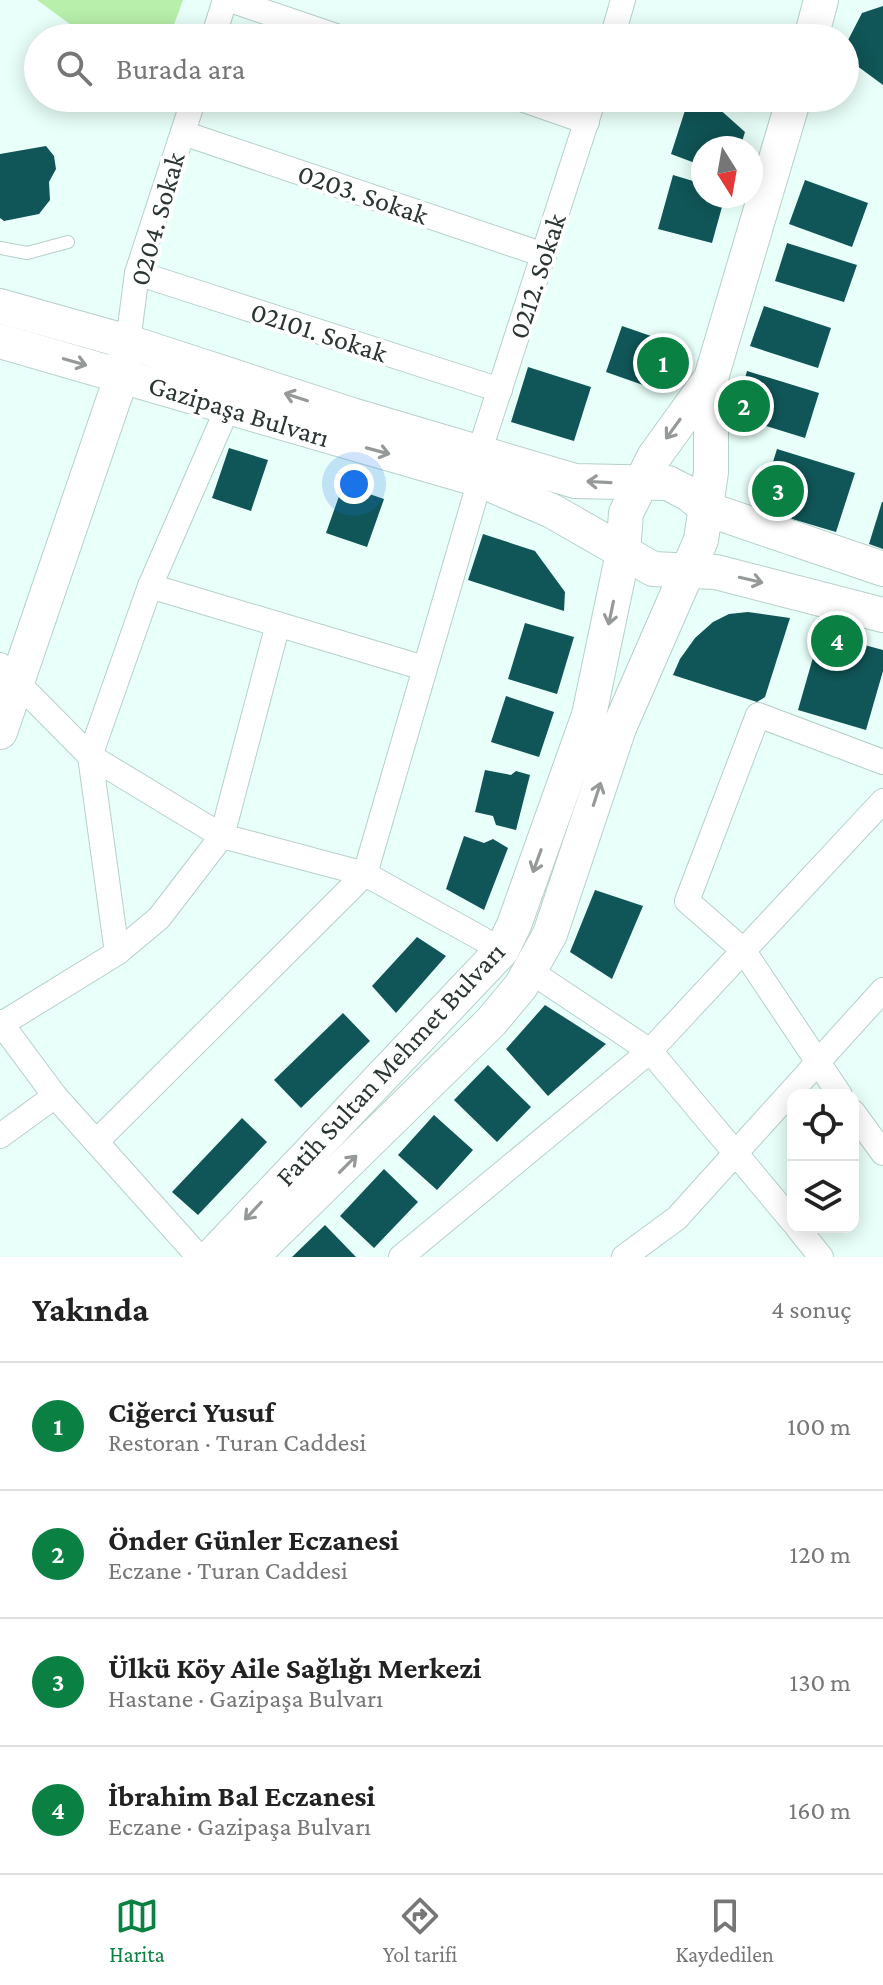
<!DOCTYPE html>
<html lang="tr">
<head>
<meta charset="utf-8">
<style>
	body { margin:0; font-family:"Crimson Pro",serif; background:#f6f6f6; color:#222 }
	.controls { position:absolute; right:24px; bottom:24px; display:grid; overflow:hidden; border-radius:16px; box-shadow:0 4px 20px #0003 }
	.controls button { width:72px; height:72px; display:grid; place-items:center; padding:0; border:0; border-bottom:2px solid #e0e0e0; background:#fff; color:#222; font:40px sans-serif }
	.compass { position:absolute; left:691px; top:136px; width:72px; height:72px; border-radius:50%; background:#fff; box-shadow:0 4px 20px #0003; rotate:169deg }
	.you { position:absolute; left:354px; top:484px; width:28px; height:28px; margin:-20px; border:6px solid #fff; border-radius:50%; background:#1a73e8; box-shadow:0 0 0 12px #1a73e833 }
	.badge { display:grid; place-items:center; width:52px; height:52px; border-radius:50%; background:#0b8043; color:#fff; font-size:26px; font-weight:700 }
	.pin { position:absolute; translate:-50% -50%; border:4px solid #fff; box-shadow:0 2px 8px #0006 }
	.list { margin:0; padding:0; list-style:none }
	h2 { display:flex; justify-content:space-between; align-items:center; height:104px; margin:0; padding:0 32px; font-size:34px }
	h2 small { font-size:26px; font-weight:400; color:#767676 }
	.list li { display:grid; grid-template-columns:52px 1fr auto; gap:24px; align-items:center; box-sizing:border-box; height:128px; padding:0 32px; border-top:2px solid #e0e0e0 }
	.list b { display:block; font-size:30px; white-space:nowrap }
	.list p { margin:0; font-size:26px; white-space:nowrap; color:#767676 }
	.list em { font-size:26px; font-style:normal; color:#767676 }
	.icon { flex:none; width:44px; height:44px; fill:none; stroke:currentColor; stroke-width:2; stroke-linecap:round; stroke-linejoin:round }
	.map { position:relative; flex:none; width:883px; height:1257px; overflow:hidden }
	.search { position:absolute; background:#fff; box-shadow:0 4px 20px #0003; left:24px; right:24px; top:24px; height:88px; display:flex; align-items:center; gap:20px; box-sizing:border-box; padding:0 28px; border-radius:44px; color:#767676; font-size:30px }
	.sheet { height:616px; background:#fff }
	nav { display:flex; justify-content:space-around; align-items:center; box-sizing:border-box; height:112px; border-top:2px solid #e0e0e0; background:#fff; font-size:22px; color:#767676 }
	nav a { display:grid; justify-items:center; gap:4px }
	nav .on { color:#0b8043 }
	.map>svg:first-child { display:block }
	.green { fill:#b8efaa }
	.building { fill:#105557 }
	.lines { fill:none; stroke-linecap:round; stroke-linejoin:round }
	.lane-casing { stroke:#b5d0c9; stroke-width:14 }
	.street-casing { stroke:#b5d0c9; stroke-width:26 }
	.secondary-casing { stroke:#b5d0c9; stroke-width:36 }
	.lane { stroke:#fff; stroke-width:12 }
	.street { stroke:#fff; stroke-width:24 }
	.secondary { stroke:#fff; stroke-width:34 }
	.oneway { stroke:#959a99 }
	.labels { text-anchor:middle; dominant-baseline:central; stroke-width:8; stroke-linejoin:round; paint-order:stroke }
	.street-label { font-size:28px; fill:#2b3633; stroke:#fff }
</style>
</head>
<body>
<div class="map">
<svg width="883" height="1257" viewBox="0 0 883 1257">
	<rect width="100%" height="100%" fill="#e9fff9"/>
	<polygon class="green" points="37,0 183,0 169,38 89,38"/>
	<g class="building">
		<polygon points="883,6 883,85 845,57 845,46 862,13"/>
		<polygon points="689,98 707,98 745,132 740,148 703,148 703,166 671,154"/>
		<polygon points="46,146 54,156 56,169 49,182 50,200 39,214 4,221 0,218 0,154"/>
		<polygon points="673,175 703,184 703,196 725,196 712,243 658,229"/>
		<polygon points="805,180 868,203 852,247 789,224"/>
		<polygon points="787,243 857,265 844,302 775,281"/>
		<polygon points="764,306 831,328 818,368 750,346"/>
		<polygon points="622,326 677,345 660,391 606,372"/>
		<polygon points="528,367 591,387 574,441 511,422"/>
		<polygon points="747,371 819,393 805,438 734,416"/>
		<polygon points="229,448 268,460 251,511 212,498"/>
		<polygon points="777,449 855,473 836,532 792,519 764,491"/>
		<polygon points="343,485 384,499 367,547 326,533"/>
		<polygon points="882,502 883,502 883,549 869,544"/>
		<polygon points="483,534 535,551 565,592 564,611 468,580"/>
		<polygon points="748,612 790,618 765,697 757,702 673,675 680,659 695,638 713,622 729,614"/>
		<polygon points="525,623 574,637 557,694 508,679"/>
		<polygon points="820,633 883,650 883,671 866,730 798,710"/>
		<polygon points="506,696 554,712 539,757 491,742"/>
		<polygon points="485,770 511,775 516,771 530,775 516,830 496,825 493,816 475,812"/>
		<polygon points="464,836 484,843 493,839 508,848 484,910 446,889"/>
		<polygon points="595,890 643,906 612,979 570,952"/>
		<polygon points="417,937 446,956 396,1013 372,986"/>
		<polygon points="545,1005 606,1044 548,1096 506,1049"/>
		<polygon points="343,1013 370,1041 301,1108 274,1080"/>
		<polygon points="488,1065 531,1107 497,1142 454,1100"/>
		<polygon points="434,1115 473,1150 437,1190 398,1155"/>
		<polygon points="242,1118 267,1142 198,1215 172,1192"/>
		<polygon points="384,1169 418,1202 374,1248 340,1216"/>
		<polygon points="325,1225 356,1257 292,1257"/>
	</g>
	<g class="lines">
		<defs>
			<polyline id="lane" points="0,248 27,253 68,242"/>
			<g id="street">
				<polyline points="230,0 342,38"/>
				<polyline points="213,38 225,0"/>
				<polyline points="612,38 623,0"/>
				<polyline points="518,98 587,122"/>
				<polyline points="183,133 544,255"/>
				<polyline points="137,273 500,390"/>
				<polyline points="128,342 137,273 194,98"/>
				<polyline points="479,453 594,98"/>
				<polyline points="150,586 424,668"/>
				<polyline points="0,665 90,756 222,836 365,874 502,950"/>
				<polyline points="117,953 90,756 150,586 228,407"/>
				<polyline points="530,971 650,1051 793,1222"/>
				<polyline points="0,1022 55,1096 199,1257"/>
				<polyline points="0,1025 117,953 159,918 222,836 278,624"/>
				<polyline points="840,1095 743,950 687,901 758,715 883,762"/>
				<polyline points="853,1112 883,1153"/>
				<polyline points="0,1136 55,1096"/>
				<polyline points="96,1142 365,874 480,480"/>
				<polyline points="797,1227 821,1257"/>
				<polyline points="401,1257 650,1051 883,801"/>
				<polyline points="624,1257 677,1218 883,990"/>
			</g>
			<g id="secondary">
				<polyline points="811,38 821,0"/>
				<polyline points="0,306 128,342 352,415 575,481 668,483 689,494 707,509 883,569"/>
				<polyline points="0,341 480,480 552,511 653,569 716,572 883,615"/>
				<polyline points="0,732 122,375 126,353"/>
				<polyline points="211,1257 502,950 514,925 589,715 623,553 626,513 654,457 711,378"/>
				<polyline points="251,1257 491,1022 521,986 550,934 619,728 701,540 711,472 711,378 794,98"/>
			</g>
		</defs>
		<use href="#lane" class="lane-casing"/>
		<use href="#street" class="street-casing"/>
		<use href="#secondary" class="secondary-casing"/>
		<use href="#lane" class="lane"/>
		<use href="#street" class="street"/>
		<use href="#secondary" class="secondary"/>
	</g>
	<defs><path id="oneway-shaft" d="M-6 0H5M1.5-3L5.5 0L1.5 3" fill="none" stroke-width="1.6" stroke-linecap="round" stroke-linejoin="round" transform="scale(2)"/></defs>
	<g class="oneway">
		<use href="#oneway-shaft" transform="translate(75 362) rotate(16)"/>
		<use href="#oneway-shaft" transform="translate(296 397) rotate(-162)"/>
		<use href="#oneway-shaft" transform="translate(673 429) rotate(126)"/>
		<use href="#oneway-shaft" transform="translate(378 451) rotate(15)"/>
		<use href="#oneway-shaft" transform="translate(599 482) rotate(-177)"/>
		<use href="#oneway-shaft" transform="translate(751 580) rotate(13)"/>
		<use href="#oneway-shaft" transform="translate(611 613) rotate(102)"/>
		<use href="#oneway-shaft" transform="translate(597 794) rotate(-72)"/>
		<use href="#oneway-shaft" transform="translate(537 861) rotate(110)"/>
		<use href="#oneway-shaft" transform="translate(348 1164) rotate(-45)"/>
		<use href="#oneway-shaft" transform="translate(253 1211) rotate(133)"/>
	</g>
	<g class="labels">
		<g class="street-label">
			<text transform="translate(363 194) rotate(19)">0203. Sokak</text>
			<text transform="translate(157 219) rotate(-74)">0204. Sokak</text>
			<text transform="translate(537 276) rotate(-72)">0212. Sokak</text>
			<text transform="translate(319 332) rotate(18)">02101. Sokak</text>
			<text transform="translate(239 411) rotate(17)">Gazipaşa Bulvarı</text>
			<text transform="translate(390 1064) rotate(-47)">Fatih Sultan Mehmet Bulvarı</text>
		</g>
	</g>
</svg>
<div class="controls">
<button><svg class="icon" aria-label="locate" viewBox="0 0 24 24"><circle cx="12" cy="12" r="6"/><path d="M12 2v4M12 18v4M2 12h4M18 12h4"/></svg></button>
<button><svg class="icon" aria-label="layers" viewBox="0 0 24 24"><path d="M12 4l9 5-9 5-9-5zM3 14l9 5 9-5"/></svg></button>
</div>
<svg class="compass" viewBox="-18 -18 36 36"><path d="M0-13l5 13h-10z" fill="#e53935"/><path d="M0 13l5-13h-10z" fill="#767676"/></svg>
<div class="you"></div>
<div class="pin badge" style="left:663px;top:363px">1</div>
<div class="pin badge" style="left:744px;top:406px">2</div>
<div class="pin badge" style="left:778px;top:491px">3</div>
<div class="pin badge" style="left:837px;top:641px">4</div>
<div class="search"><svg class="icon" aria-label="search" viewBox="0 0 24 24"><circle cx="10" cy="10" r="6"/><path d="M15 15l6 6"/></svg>Burada ara</div>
</div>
<section class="sheet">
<h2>Yakında<small>4 sonuç</small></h2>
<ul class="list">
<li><span class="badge">1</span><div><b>Ciğerci Yusuf</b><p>Restoran · Turan Caddesi</p></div><em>100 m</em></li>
<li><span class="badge">2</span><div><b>Önder Günler Eczanesi</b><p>Eczane · Turan Caddesi</p></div><em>120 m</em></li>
<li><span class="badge">3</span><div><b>Ülkü Köy Aile Sağlığı Merkezi</b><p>Hastane · Gazipaşa Bulvarı</p></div><em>130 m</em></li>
<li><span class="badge">4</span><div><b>İbrahim Bal Eczanesi</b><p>Eczane · Gazipaşa Bulvarı</p></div><em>160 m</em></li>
</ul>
</section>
<nav>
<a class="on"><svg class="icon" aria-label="map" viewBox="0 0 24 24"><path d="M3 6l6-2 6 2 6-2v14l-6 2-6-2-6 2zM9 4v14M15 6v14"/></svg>Harita</a>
<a><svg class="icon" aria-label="directions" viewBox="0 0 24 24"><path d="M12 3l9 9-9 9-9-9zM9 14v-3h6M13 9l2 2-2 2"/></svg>Yol tarifi</a>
<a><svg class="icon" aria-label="saved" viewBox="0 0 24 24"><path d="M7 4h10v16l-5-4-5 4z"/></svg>Kaydedilen</a>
</nav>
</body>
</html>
